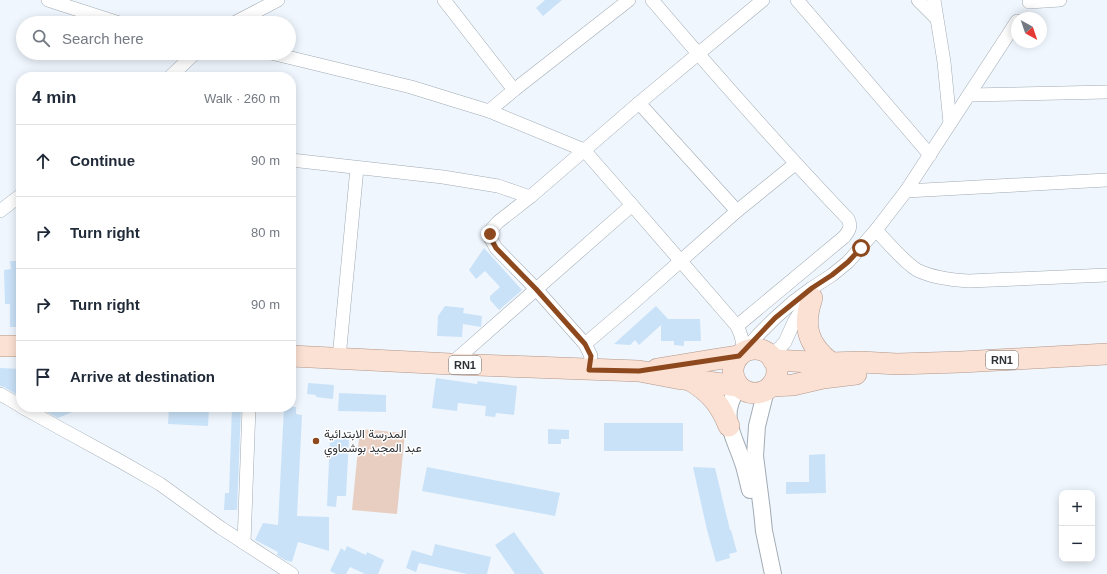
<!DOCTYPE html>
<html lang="en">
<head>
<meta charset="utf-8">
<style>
	body { margin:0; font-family:Helvetica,Vazirmatn,sans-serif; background:#f2f2f3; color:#1f2937 }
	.controls { position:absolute; right:12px; bottom:12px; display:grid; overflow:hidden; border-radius:8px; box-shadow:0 2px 10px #0003 }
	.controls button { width:36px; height:36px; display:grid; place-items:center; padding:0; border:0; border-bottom:1px solid #e0e1e3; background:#fff; color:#1f2937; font:20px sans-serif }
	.compass { position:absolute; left:1011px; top:12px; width:36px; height:36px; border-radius:50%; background:#fff; box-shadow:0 2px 10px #0003; rotate:140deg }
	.stop { position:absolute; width:12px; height:12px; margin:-9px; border:3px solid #8d491d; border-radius:50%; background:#fff }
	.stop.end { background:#8d491d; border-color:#fff; box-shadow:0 1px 4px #0008 }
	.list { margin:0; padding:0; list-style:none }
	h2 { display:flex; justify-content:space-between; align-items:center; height:52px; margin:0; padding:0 16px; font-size:17px }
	h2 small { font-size:13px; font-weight:400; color:#747a83 }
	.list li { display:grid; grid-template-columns:26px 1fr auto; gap:12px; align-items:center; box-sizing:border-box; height:72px; padding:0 16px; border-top:1px solid #e0e1e3 }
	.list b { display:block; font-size:15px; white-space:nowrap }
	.list em { font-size:13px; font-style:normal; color:#747a83 }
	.icon { flex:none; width:22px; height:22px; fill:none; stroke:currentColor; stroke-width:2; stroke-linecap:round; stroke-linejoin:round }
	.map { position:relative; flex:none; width:1107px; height:574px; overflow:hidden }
	.search { position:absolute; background:#fff; box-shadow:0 2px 10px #0003; left:16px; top:16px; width:280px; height:44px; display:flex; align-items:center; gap:10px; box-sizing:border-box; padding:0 14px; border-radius:22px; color:#747a83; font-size:15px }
	.panel { position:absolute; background:#fff; box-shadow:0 2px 10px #0003; left:16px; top:72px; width:280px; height:340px; border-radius:16px }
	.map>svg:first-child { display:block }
	.park { fill:#e8cec1 }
	.building { fill:#cae2f8 }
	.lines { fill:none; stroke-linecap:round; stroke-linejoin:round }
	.minor-casing { stroke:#a2abb4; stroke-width:14 }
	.tertiary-casing { stroke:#a2abb4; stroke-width:18 }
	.primary-casing { stroke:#b29688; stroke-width:22 }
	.minor { stroke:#fff; stroke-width:13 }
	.tertiary { stroke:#fff; stroke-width:16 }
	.primary { stroke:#fbe1d3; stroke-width:21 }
	.route { stroke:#8d491d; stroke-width:5 }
	.poi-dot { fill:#8d491d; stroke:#fff; stroke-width:1.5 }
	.labels { text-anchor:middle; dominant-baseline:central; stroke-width:3; stroke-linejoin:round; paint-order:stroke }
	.shield { fill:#fff; stroke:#6c6e71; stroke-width:1 }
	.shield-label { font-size:11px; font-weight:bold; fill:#2d3034 }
	.poi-label { font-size:12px; fill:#2d3034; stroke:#fff; text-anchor:start }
</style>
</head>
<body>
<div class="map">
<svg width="1107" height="574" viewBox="0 0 1107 574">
	<rect width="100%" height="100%" fill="#eff6fe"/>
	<polygon class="park" points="360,429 405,433 397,514 352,510"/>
	<g class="building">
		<polygon points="545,0 562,0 543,16 536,8"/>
		<polygon points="484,248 522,290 499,310 490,300 490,296 500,287 485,271 476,279 469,270"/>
		<polygon points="10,261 21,261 21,327 10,327 10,304 5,304 4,270 11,269"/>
		<polygon points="445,306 464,308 463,313 482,316 481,327 463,324 462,337 437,336 438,316"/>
		<polygon points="656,306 668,319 700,319 701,341 684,341 684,346 674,345 674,341 661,341 661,325 639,345 635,340 630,345 614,344"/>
		<polygon points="0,368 21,369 21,397 4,387 0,386"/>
		<polygon points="436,378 477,384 478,381 517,386 514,415 496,413 495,417 485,416 486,406 458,403 457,411 432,408"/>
		<polygon points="308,383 334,385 333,399 316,397 316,395 307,394"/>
		<polygon points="339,393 386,395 386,412 338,411"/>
		<polygon points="38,407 84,407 58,418"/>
		<polygon points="169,407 209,408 208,426 168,424"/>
		<polygon points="232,407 241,407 237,510 224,510 225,493 229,493"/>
		<polygon points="284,407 296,407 296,414 302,415 297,516 329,517 329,551 302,543 298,542 292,562 285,560 277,555 278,552 255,540 263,523 278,525"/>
		<rect x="604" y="423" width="79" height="28"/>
		<polygon points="548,429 569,430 569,439 561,439 561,444 548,444"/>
		<polygon points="330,438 349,439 346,496 337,496 336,507 327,506"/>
		<polygon points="825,454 826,493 786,494 786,482 809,482 809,455"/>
		<polygon points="427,467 560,493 555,516 422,491"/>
		<polygon points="693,467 715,468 730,530 731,530 737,552 729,554 730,558 716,562 707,530"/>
		<polygon points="514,532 544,574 515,574 495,545"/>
		<polygon points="435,544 491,557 487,574 467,574 419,563 416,572 406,568 412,550 432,556"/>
		<polygon points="347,546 366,555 367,552 384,560 378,574 365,574 350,567 346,574 336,574 330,571 341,548 345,551"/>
	</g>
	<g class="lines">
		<defs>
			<g id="minor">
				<polyline points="48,0 119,23"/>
				<polyline points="444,0 514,90"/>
				<path d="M652,0C716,75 780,148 848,219C852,226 849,231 844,237L737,326"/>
				<polyline points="797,0 930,155"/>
				<polyline points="918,0 936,18"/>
				<polyline points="934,0 944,62 950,123"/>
				<polyline points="1029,2 1060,0"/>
				<polyline points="234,23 278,0"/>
				<path d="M271,53L411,87L453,100L489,111L584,150L632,205L737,326C742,336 744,344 741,355"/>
				<polyline points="170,77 195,53"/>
				<polyline points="969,95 1107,92"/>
				<polyline points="639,103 737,211"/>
				<polyline points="489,111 514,90 629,0"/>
				<polyline points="291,160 443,177 498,186 530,197"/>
				<polyline points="906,191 1107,180"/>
				<polyline points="0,211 21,195"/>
				<path d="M876,230C887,242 904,262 917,270C933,278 952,280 969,281L1107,275"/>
				<polyline points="585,344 632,304 737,211 795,164"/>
				<polyline points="742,354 758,335 775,318 793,302 812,288 832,275 848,262 876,230 906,191 1017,21"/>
				<polyline points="771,357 785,342 794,322 802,309 807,303"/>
				<polyline points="339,358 357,168"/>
				<polyline points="451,364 632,205"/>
				<polyline points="589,369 591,356 585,344 536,289 496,248 490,237 491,230 498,222 530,197 639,103 763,0"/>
				<polyline points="0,394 21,406"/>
				<polyline points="22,407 67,432 120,461 160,484 221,528 292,574"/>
				<polyline points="244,543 249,407"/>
			</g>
			<g id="tertiary">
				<path d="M739,387C717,416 735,436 744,466C746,473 748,482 750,490"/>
				<polyline points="766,390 757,426 755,456 762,511 764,531 773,574"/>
			</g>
			<g id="primary">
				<path d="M812,298C802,326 808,345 831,363"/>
				<polyline points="0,346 21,346"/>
				<circle cx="755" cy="371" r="22"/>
				<polyline points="291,356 451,364 639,371 676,378 738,386"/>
				<polyline points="773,360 831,363 861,362 897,364 961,362 1107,354"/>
				<polyline points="657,369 718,359 739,356"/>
				<path d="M690,380C711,393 720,404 729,426"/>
				<polyline points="771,386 793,385 823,378 856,374"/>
			</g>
		</defs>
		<use href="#minor" class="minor-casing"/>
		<use href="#tertiary" class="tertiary-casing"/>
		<use href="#primary" class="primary-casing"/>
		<use href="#minor" class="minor"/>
		<use href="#tertiary" class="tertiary"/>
		<use href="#primary" class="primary"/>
	</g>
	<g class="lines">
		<polyline class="route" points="490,234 490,237 496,248 536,289 585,344 591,356 589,370 639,371 739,356 775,318 812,288 832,275 848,262 861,248"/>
	</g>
	<circle class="poi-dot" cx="316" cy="441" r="4"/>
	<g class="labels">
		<g class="shield">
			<rect x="986" y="351" width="32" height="18" rx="3"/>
			<rect x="449" y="356" width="32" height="18" rx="3"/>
		</g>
		<g class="shield-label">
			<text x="1002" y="360">RN1</text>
			<text x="465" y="365">RN1</text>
		</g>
		<g class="poi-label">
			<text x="324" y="434">المدرسة الابتدائية<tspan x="324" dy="14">عبد المجيد بوشماوي</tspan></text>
		</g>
	</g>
</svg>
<div class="controls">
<button>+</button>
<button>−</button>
</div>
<svg class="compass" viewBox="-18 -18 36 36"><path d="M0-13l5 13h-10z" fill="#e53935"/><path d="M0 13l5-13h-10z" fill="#747a83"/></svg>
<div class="stop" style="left:861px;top:248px"></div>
<div class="stop end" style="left:490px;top:234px"></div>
<div class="search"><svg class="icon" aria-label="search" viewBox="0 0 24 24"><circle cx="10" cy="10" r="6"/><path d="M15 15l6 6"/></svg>Search here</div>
<section class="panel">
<h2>4 min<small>Walk · 260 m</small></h2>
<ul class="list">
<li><svg class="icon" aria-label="ahead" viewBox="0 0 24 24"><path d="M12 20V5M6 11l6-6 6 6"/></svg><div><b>Continue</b></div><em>90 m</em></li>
<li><svg class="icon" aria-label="right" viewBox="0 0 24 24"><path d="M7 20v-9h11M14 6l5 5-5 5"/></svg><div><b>Turn right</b></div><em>80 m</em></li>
<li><svg class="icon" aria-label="right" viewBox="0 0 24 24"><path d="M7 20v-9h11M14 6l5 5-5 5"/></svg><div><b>Turn right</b></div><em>90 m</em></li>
<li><svg class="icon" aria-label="arrive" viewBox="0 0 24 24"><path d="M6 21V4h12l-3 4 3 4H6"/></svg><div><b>Arrive at destination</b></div></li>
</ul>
</section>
</div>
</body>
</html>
